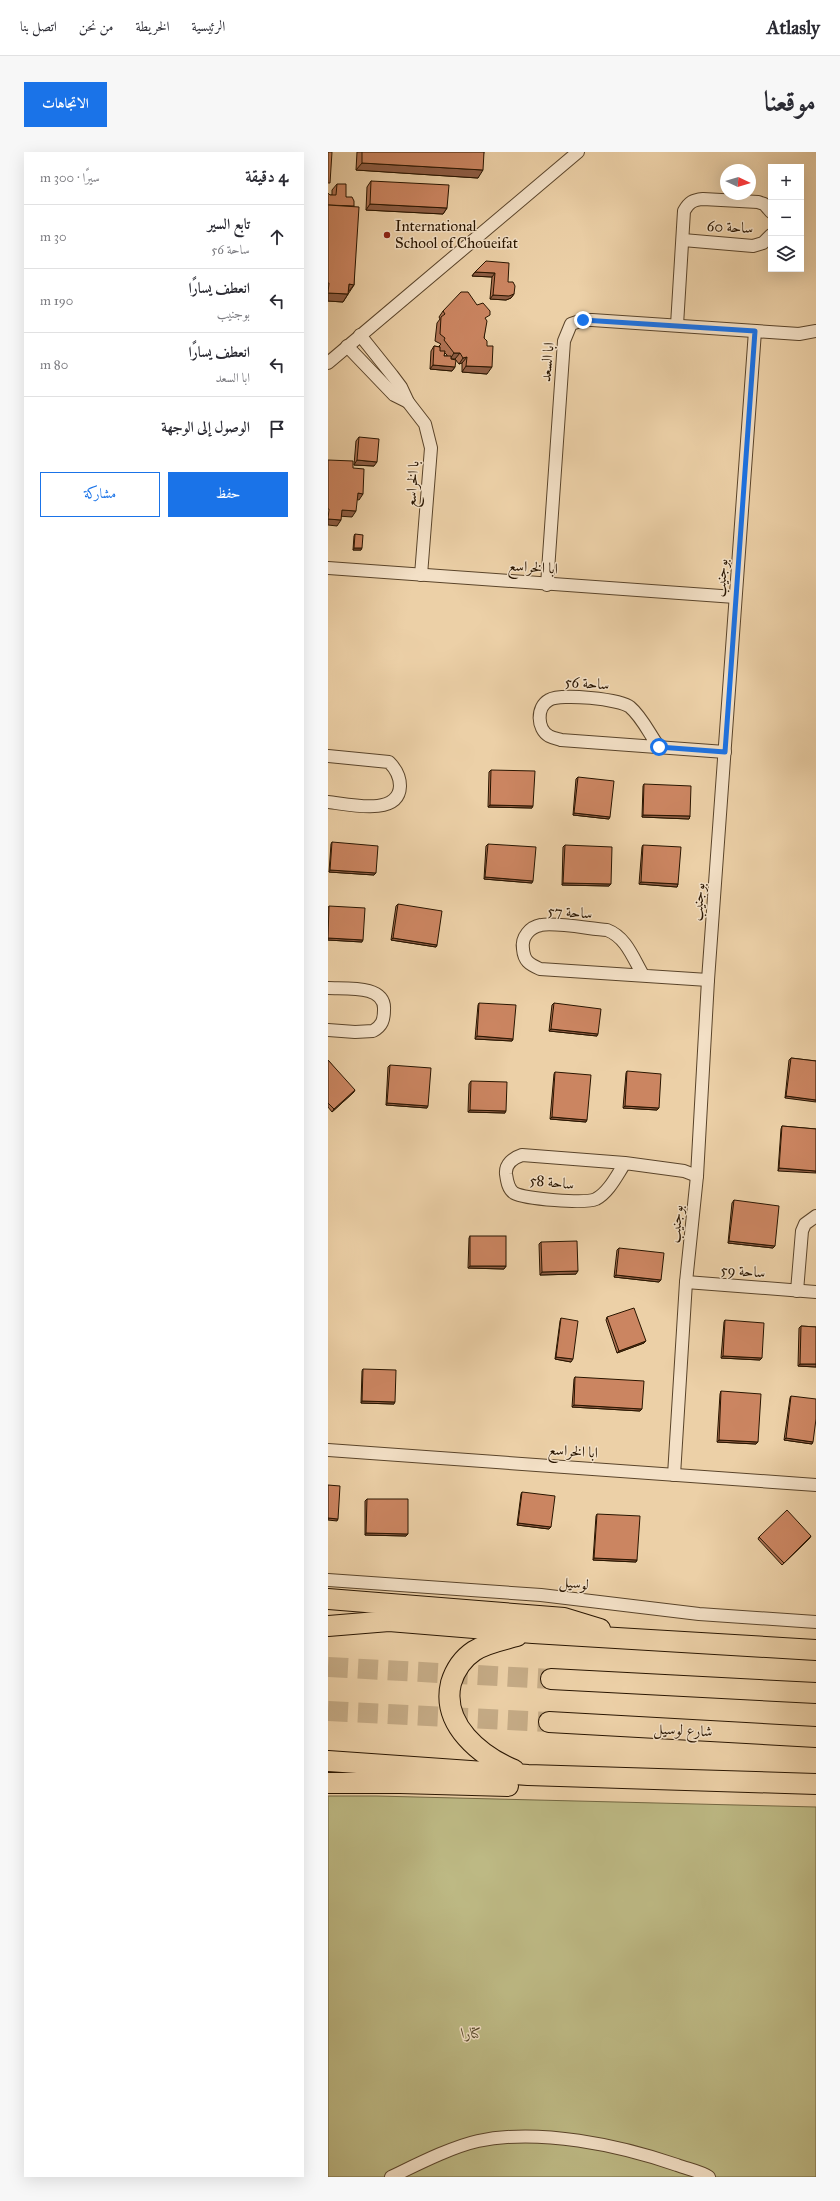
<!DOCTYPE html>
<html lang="ar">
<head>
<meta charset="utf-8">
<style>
	body { margin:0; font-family:"IM FELL Great Primer",Amiri,serif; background:#f7f7f7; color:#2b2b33; direction:rtl }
	.controls { position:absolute; right:12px; top:12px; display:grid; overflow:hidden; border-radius:0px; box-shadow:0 4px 16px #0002 }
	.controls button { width:36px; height:36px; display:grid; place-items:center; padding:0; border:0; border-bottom:1px solid #e1e1e2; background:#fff; color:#2b2b33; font:20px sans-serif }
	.compass { position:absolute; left:392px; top:12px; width:36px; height:36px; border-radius:50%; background:#fff; box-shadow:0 4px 16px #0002; rotate:94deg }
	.stop { position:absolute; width:12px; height:12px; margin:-9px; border:3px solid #1a73e8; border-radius:50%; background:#fff }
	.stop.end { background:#1a73e8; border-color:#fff; box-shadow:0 1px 4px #0008 }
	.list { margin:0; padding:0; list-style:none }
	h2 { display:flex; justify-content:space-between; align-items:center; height:52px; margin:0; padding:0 16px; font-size:17px }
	h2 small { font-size:13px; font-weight:400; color:#7c7c81 }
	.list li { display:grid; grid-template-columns:26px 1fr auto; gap:12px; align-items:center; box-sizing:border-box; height:64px; padding:0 16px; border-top:1px solid #e1e1e2 }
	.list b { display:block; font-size:15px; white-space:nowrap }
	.list p { margin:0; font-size:13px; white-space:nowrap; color:#7c7c81 }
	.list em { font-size:13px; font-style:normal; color:#7c7c81 }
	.actions { display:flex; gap:8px; padding:12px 16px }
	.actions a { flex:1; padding:9px 0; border:1px solid #1a73e8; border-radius:0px; text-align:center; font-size:14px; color:#1a73e8 }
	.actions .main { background:#1a73e8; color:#fff }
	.icon { flex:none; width:22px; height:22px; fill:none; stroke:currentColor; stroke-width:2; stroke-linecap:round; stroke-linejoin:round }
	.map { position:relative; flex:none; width:488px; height:2025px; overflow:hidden; direction:ltr; border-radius:0px }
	header { display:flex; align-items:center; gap:24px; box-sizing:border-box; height:56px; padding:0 20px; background:#fff; border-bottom:1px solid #e1e1e2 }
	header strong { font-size:19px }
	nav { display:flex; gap:22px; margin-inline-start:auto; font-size:14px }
	.intro { display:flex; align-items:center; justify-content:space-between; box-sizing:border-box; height:96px; padding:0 24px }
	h1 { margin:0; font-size:28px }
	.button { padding:10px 18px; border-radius:0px; background:#1a73e8; color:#fff; font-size:14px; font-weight:700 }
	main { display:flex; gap:24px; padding:0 24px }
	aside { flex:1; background:#fff; border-radius:0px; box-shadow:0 4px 16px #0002 }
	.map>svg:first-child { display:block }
	.green { fill:#bdb984; stroke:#736742 }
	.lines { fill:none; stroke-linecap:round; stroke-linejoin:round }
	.trunk-tunnel { stroke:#c5ab86; stroke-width:20; stroke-dasharray:20 10; stroke-linecap:butt }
	.minor-casing { stroke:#5a442a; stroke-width:14 }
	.trunk-casing { stroke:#291500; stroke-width:22 }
	.minor { stroke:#f3e0c6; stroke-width:12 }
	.trunk { stroke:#ecd0a7; stroke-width:20 }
	.wall { fill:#af7253; stroke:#291500; fill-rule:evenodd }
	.shaded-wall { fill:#8e5d44; stroke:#291500 }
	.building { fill:#cb8561; stroke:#291500 }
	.route { stroke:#1a73e8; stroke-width:5 }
	.poi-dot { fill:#8f2418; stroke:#f3e0c6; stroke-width:1.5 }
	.labels { text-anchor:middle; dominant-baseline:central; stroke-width:3; stroke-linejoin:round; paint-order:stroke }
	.poi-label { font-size:15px; fill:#291500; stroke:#f3e0c6; text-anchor:start }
	.street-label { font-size:15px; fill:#291500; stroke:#f3e0c6 }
	.park-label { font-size:15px; font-style:italic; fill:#554628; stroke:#f3e0c6 }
</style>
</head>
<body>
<header>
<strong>Atlasly</strong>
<nav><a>الرئيسية</a><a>الخريطة</a><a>من نحن</a><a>اتصل بنا</a></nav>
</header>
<div class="intro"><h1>موقعنا</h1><a class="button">الاتجاهات</a></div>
<main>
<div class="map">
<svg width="488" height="2025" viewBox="0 0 488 2025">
	<rect width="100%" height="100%" fill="#ecd0a7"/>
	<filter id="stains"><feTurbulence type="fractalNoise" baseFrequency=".005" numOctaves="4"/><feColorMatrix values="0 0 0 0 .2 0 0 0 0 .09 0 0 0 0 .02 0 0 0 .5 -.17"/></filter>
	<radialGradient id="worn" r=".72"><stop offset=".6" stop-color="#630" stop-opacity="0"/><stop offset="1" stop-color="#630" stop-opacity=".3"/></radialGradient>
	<polygon class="green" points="0,1644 48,1644 488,1655 488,2025 0,2025"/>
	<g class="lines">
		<g class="trunk-tunnel">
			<polyline points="0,1515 223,1527"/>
			<polyline points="0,1559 221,1570"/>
		</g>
		<defs>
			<g id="minor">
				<polyline points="355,88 425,94 435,91 443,83"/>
				<path d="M349,173L356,59C361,50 365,48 375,47L430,50L436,52L443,60"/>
				<polyline points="32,183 64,223 73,235 80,250 97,272 103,296 93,423"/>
				<polyline points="19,194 66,243 80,250"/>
				<polyline points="0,211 250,0"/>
				<polyline points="0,416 407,445"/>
				<polyline points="219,433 236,189 243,172 255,168 264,168 471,182 488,179"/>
				<path d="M331,595C322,583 314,565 302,555C293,547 232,541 221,548C208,555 209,577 221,584C225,586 230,587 233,588L397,600"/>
				<path d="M0,604L61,610C68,617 72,624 72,634C71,665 20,652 0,650"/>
				<path d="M315,823C305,806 298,785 279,778C263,777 227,770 213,773C202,775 193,785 195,797C196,809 201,812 212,817L380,828"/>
				<path d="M0,836C17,837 58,832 56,858C56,868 54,874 45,879L27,880L0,878"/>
				<path d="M297,1011C289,1023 281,1040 268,1047C257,1052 197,1047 186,1041C180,1037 179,1029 178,1022C177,1012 185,1006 194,1003L297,1011L356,1019L369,1024"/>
				<polyline points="358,1130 488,1140"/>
				<polyline points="469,1139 474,1079 477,1072 488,1064"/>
				<polyline points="0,1298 488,1333"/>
				<polyline points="346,1323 358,1130 369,1024 380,828 427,179"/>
				<polyline points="0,1428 213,1443 371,1462 488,1470"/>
				<path d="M63,2025C88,2013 123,1995 150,1989C211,1976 291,1993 349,2013C359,2017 372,2019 381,2025"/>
			</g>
			<g id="trunk">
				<polyline points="0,1447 236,1466 272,1477"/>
				<polyline points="0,1474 61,1469 205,1481 488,1498"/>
				<polyline points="223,1527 488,1541"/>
				<polyline points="221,1570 488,1585"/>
				<polyline points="0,1609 200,1623 488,1632"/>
				<path d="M186,1618C153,1604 113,1573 123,1531C127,1518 134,1507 146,1499C158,1491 175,1488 189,1484"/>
				<polyline points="0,1631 72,1631 180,1634"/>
			</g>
		</defs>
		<use href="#minor" class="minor-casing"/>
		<use href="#trunk" class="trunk-casing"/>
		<use href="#minor" class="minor"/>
		<use href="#trunk" class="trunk"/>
	</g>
	<g class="wall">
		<polygon points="29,0 156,0 150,26 28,18"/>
		<polygon points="43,29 119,56 115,62 38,58 39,35"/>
		<polygon points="9,32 18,45 26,54 26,133 15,150 0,149 0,41 2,43 4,43 4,38"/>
		<polygon points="158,109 180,130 186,142 183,146 178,148 162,147 164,125 144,124 147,120"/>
		<path d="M115,159L158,168L156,186L159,222L134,220V211L131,212L127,207H123L127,215L124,219L102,217L103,199L106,194L112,195L111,194L113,192L107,189L109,171L112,167L111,165ZM116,200L119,203V204H116Z"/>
		<polygon points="31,285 46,314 26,313 28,289"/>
		<polygon points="27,382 33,398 25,398 26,384"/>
		<polygon points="163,618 204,656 160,655 161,620"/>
		<polygon points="250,625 281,667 245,663 248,627"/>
		<polygon points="316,632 362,664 361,667 314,665 315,634"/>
		<polygon points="4,690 46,723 1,720 3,692"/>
		<polygon points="160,692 204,731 156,727 158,694"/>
		<polygon points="237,693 281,734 234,733 235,695"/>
		<polygon points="315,693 350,732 349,735 311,732 314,695"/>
		<polygon points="70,752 109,793 108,795 63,788 68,754"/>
		<polygon points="1,754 34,790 0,788 0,756"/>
		<polygon points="151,851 185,887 184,889 147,887 150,853"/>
		<polygon points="226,851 269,884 221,879 224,853"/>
		<polygon points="463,906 488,909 457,946 461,908"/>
		<polygon points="0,908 26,940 4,960 0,955"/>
		<polygon points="62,913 99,956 58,953 60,915"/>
		<polygon points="299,919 329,958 295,956 298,921"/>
		<polygon points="227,920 258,970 222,967 226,922"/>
		<polygon points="143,929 177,961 140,960 141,932"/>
		<polygon points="454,974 488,977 450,1019 453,977"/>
		<polygon points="406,1048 447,1094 445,1096 400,1091 404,1051"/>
		<polygon points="142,1084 178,1114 176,1117 140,1116 141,1086"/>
		<polygon points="213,1090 248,1122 212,1123 211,1092"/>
		<polygon points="291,1096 333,1128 331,1130 286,1125 289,1098"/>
		<polygon points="279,1165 316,1191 289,1201 278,1168"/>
		<polygon points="233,1166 243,1210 227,1207 232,1169"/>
		<polygon points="397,1168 432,1208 393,1206 396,1170"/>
		<polygon points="473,1174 488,1175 488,1215 470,1214 471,1176"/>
		<polygon points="35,1217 66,1252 33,1251 34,1219"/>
		<polygon points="247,1225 314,1257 312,1259 244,1255 246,1227"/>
		<polygon points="393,1239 428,1292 389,1290 392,1242"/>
		<polygon points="463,1244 484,1292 456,1288 462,1246"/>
		<polygon points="194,1340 221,1377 189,1373 193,1342"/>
		<polygon points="39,1347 80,1382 78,1384 37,1383 37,1349"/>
		<polygon points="269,1362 309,1408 308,1410 265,1408 268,1364"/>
		<polygon points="431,1385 482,1386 454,1413 430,1387"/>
	</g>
	<g class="shaded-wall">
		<polygon points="34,11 155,18 150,26 28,18"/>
		<polygon points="42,52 119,56 115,62 38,58"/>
		<polygon points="147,120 167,121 164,125 144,124"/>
		<polygon points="21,132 26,133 20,140"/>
		<polygon points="0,141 20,142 15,150 0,149"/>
		<polygon points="186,142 183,146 178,148 162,147 165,143"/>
		<polygon points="126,201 132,201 127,207 122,207"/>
		<polygon points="139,205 134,211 131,212 135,206"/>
		<polygon points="105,213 127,215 124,219 102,217"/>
		<polygon points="138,214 164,215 159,222 134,220"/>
		<polygon points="29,308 49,310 46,314 26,313"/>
		<polygon points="30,341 35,342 31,348 26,347"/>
		<polygon points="14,358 28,359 24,365 10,364"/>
		<polygon points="0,367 13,368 9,374 0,373"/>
		<polygon points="26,396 34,396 33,398 25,398"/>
		<polygon points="162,653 205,654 204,656 160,655"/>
		<polygon points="246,661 282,665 281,667 245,663"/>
		<polygon points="315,663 362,664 361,667 314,665"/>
		<polygon points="2,718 48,721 46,723 1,720"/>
		<polygon points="157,725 205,729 204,731 156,727"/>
		<polygon points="313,730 350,732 349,735 311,732"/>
		<polygon points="235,731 283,732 281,734 234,733"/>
		<polygon points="0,786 35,788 34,790 0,788"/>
		<polygon points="65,786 109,793 108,795 63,788"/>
		<polygon points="223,877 270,882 269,884 221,879"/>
		<polygon points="149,884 185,887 184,889 147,887"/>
		<polygon points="27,938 26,940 4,960 6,957"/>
		<polygon points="458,944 488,948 488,950 457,946"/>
		<polygon points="59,951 100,954 99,956 58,953"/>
		<polygon points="297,954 331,956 329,958 295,956"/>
		<polygon points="142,958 178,959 177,961 140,960"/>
		<polygon points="224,965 259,968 258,970 222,967"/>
		<polygon points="451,1016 488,1019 488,1021 450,1019"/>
		<polygon points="401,1089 447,1094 445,1096 400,1091"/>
		<polygon points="142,1114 178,1114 176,1117 140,1116"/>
		<polygon points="250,1119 248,1122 212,1123 214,1120"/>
		<polygon points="288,1123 333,1128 331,1130 286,1125"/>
		<polygon points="318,1189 316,1191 289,1201 291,1199"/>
		<polygon points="395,1204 434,1206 432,1208 393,1206"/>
		<polygon points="228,1205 245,1207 243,1210 227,1207"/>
		<polygon points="472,1212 488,1212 488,1215 470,1214"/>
		<polygon points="34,1249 67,1250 66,1252 33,1251"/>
		<polygon points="246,1253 314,1257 312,1259 244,1255"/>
		<polygon points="458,1286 485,1290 484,1292 456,1288"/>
		<polygon points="391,1288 430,1290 428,1292 389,1290"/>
		<polygon points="0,1366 10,1367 9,1369 0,1368"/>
		<polygon points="190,1371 223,1375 221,1377 189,1373"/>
		<polygon points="38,1381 80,1382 78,1384 37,1383"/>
		<polygon points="483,1384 482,1386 454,1413"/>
		<polygon points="266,1406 309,1408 308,1410 265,1408"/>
	</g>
	<g class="building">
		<polygon points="0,0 4,0 2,31 0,31"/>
		<polygon points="34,0 156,0 155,18 34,11"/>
		<polygon points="43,29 121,33 119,56 42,52"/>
		<polygon points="9,32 18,32 18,45 24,45 26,49 26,54 0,53 0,41 2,43 8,43"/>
		<polygon points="0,53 31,55 26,133 21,132 20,142 0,141 1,131 0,131"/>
		<polygon points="158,109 181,111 180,130 185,130 187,134 186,142 181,144 165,143 167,121 147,120"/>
		<polygon points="133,140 140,140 149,153 155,151 162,159 162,163 157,166 159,169 156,186 159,189 159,194 165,194 164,215 138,214 139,205 135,206 132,201 126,201 116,188 117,186 112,182 113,165 117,162 115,159"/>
		<polygon points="106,194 112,195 112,199 117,199 116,204 123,204 123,207 128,208 127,215 105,213"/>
		<polygon points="31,285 51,287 49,310 29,308"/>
		<polygon points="0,308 25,309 25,316 36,317 35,342 30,341 28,359 14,358 13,368 0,367 1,357 0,357"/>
		<polygon points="27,382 35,383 34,396 26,396"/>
		<polygon points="163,618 207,619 205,654 162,653"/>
		<polygon points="250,625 286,629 282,665 246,661"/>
		<polygon points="316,632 363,634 362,664 315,663"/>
		<polygon points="4,690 50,694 48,721 2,718"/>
		<polygon points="160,692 208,695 205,729 157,725"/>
		<polygon points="237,693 284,695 283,732 235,731"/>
		<polygon points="315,693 353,695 350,732 313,730"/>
		<polygon points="70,752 114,759 109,793 65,786"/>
		<polygon points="1,754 37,756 35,788 0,786"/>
		<polygon points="151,851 188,853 185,887 149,884"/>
		<polygon points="226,851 273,857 270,882 223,877"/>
		<polygon points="463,906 488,909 488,948 458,944"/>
		<polygon points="0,908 27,938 6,957 0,951"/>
		<polygon points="62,913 103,916 100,954 59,951"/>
		<polygon points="299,919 333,922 331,956 297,954"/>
		<polygon points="227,920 263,923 259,968 224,965"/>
		<polygon points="143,929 179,930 178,959 142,958"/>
		<polygon points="454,974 488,977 488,1019 451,1016"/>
		<polygon points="406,1048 451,1054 447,1094 401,1089"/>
		<rect x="142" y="1084" width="36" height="30"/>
		<polygon points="249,1089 250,1119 214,1120 213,1090"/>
		<polygon points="291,1096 336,1101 333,1128 288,1123"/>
		<polygon points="306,1156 318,1189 291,1199 279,1165"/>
		<polygon points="233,1166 250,1169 245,1207 228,1205"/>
		<polygon points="397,1168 436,1171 434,1206 395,1204"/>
		<polygon points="473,1174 488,1175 488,1212 472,1212"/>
		<polygon points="35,1217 68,1218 67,1250 34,1249"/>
		<polygon points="247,1225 316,1229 314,1257 246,1253"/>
		<polygon points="393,1239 433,1242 430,1290 391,1288"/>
		<polygon points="463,1244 488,1247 488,1267 485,1290 458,1286"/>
		<polygon points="0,1333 12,1334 10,1367 0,1366"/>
		<polygon points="194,1340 227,1344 223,1375 190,1371"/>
		<polygon points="39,1347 80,1347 80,1382 38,1381"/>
		<polygon points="459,1358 483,1384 456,1411 431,1385"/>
		<polygon points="269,1362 312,1364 309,1408 266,1406"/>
	</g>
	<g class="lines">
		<polyline class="route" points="255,168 427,179 397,600 331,595"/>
	</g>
	<circle class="poi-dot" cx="59" cy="83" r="4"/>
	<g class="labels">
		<g class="poi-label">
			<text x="67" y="74">International<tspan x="67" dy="17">School of Choueifat</tspan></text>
		</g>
		<g class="street-label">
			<text transform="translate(402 75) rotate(3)">ساحة 60</text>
			<text transform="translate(219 210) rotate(-85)">ابا السعد</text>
			<text transform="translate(84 332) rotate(-86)">با الخراسع</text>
			<text transform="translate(205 415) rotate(4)">ابا الخراسع</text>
			<text transform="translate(393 426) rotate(-86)">بوجنيب</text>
			<text transform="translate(259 531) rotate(4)">ساحة 56</text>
			<text transform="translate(370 750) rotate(-86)">بوجنيب</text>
			<text transform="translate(242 760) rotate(4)">ساحة 57</text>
			<text transform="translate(224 1030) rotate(6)">ساحة 58</text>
			<text transform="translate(348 1072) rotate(-85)">بوجنيب</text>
			<text transform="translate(415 1119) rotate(4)">ساحة 59</text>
			<text transform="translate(245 1299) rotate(4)">ابا الخراسع</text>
			<text transform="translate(246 1431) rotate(7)">لوسيل</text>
			<text transform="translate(355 1578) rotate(3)">شارع لوسيل</text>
		</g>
		<g class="park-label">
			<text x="144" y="1881">كتارا</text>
		</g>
	</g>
	<rect width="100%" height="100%" filter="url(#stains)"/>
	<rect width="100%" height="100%" fill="url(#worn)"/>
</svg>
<div class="controls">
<button>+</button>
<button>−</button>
<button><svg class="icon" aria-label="layers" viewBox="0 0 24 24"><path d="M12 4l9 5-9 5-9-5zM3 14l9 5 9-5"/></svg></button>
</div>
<svg class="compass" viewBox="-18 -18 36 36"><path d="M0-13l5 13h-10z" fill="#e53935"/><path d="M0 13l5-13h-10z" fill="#7c7c81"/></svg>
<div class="stop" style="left:331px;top:595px"></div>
<div class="stop end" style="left:255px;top:168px"></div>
</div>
<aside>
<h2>4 دقيقة<small>سيرًا · 300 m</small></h2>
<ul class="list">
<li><svg class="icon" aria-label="ahead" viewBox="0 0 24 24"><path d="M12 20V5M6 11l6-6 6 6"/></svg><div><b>تابع السير</b><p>ساحة 56</p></div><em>30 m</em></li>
<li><svg class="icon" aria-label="left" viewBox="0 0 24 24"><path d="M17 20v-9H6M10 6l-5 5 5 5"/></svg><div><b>انعطف يسارًا</b><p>بوجنيب</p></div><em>190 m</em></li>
<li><svg class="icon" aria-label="left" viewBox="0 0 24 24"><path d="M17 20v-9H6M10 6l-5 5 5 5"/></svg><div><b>انعطف يسارًا</b><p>ابا السعد</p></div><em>80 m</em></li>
<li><svg class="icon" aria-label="arrive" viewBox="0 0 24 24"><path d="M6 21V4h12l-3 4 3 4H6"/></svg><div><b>الوصول إلى الوجهة</b></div></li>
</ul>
<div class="actions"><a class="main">حفظ</a><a>مشاركة</a></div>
</aside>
</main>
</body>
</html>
